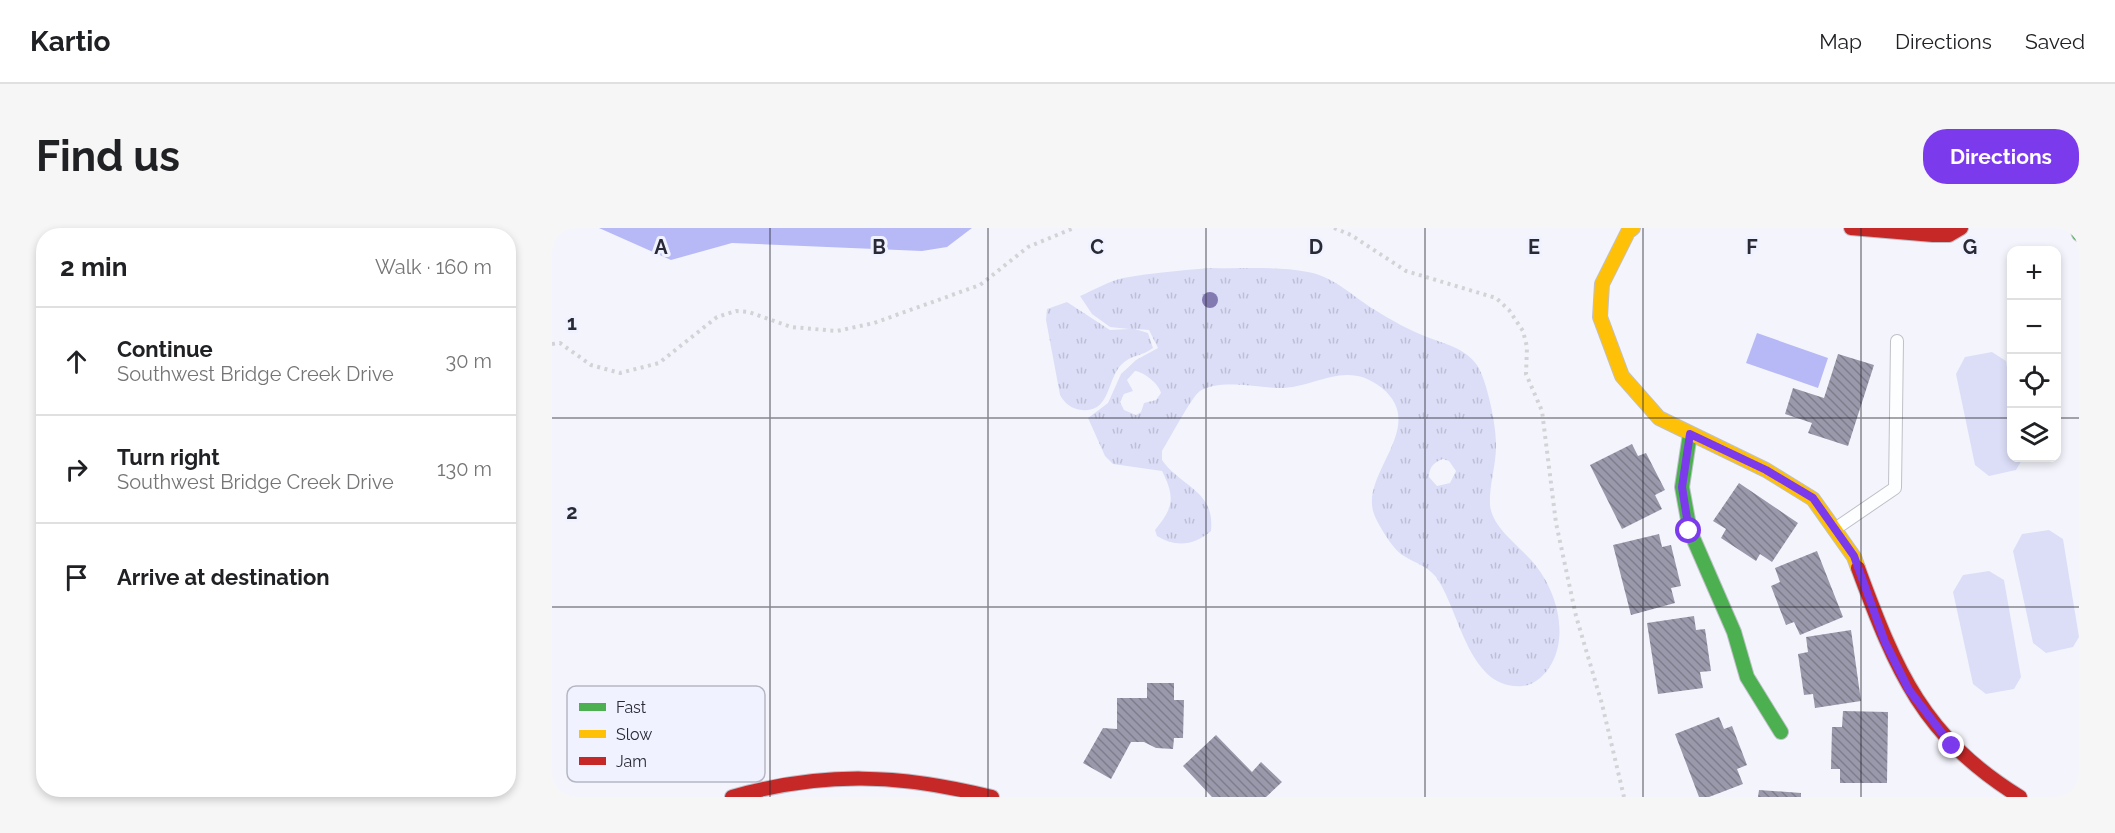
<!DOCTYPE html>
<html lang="en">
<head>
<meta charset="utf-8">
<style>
	body { margin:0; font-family:Raleway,sans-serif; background:#f6f6f6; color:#202124 }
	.controls { position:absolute; right:18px; top:18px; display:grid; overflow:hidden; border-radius:12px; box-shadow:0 3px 9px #0003 }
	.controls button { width:54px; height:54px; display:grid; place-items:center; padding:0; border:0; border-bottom:2px solid #e0e0e0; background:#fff; color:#202124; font:30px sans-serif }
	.stop { position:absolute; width:18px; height:18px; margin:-14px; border:4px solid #7c3aed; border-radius:50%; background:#fff }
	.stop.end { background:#7c3aed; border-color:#fff; box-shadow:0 2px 6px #0008 }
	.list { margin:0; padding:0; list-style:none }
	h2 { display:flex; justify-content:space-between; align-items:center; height:78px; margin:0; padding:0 24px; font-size:26px }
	h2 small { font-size:20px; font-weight:400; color:#757577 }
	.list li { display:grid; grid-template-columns:39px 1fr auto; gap:18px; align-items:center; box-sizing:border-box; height:108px; padding:0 24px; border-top:2px solid #e0e0e0 }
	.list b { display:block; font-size:22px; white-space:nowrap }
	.list p { margin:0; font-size:20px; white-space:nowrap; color:#757577 }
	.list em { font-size:20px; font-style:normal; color:#757577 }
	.icon { flex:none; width:33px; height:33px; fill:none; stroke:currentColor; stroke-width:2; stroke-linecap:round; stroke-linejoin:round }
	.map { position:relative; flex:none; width:1527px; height:569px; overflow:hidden; border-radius:24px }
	header { display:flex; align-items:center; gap:36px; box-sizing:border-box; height:84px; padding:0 30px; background:#fff; border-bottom:2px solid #e0e0e0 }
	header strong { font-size:28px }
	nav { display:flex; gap:33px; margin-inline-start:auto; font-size:21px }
	.intro { display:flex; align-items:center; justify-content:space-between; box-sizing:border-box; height:144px; padding:0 36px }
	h1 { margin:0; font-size:42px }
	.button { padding:15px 27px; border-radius:24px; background:#7c3aed; color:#fff; font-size:21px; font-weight:700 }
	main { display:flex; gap:36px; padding:0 36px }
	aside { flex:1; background:#fff; border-radius:24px; box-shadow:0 3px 9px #0003 }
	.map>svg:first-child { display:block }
	.grass { fill:url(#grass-tufts); fill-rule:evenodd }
	.garden { fill:#dcdef8 }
	.water { fill:#b7b9f6 }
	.building { fill:url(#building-back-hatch) }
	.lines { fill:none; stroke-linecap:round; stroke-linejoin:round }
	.lane-casing { stroke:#bfc0c8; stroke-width:14 }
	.fast-casing { stroke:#bfc0c8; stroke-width:16 }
	.slow-casing { stroke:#bfc0c8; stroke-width:16 }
	.jam-casing { stroke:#bfc0c8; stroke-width:16 }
	.path { stroke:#d3d3d7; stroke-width:4; stroke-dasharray:3 4.5; stroke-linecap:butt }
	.lane { stroke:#fdfeff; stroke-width:12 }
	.fast { stroke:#4caf50; stroke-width:14 }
	.slow { stroke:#ffc107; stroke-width:14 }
	.jam { stroke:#c62828; stroke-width:14 }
	.tree { fill:#847ab2 }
	.route { stroke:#7c3aed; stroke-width:8 }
	.grid { fill:none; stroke:#292a35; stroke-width:1.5; stroke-opacity:0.55 }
	.key { fill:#f1f2ff; stroke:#b5b6c2; stroke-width:1.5 }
	.key-label { font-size:16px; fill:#292a35 }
	.grid-label { font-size:20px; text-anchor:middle; font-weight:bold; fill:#292a35; stroke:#f1f2ff; stroke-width:6; stroke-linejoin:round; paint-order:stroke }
</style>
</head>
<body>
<header>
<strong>Kartio</strong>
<nav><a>Map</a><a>Directions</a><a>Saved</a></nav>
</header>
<div class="intro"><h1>Find us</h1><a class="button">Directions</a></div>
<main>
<aside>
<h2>2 min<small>Walk · 160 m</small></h2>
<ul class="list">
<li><svg class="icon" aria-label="ahead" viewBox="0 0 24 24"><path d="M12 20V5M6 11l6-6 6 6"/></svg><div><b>Continue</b><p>Southwest Bridge Creek Drive</p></div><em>30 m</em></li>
<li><svg class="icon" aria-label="right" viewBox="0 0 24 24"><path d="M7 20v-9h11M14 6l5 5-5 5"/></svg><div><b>Turn right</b><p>Southwest Bridge Creek Drive</p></div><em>130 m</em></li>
<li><svg class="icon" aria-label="arrive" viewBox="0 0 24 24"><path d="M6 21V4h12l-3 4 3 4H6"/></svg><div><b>Arrive at destination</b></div></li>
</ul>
</aside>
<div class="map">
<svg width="1527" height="569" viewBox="0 0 1527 569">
	<defs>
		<pattern id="grass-tufts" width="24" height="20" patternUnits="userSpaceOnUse" patternTransform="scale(1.5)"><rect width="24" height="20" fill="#dcdef8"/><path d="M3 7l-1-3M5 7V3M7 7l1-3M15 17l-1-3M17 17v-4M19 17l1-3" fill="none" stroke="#bdbfd5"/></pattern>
		<pattern id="building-back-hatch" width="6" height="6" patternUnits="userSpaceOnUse" patternTransform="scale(1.5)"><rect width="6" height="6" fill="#9999ab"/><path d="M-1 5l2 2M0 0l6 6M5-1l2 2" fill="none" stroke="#7d7d8c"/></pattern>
	</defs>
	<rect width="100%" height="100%" fill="#f4f5fc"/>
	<path class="grass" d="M659,40C690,41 725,38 756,44C783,49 801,69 823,82C839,92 857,102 875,109C893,116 913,120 925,137C935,152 945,200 944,219C944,237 937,258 938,277C940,299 966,317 980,333C1003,359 1017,403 1000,435C994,446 983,457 971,458C916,463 908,382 884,349C875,338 863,335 852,328C842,323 826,297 822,286C807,246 877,199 830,160C793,130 764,161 725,160C703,159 667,151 648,163C640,168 617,212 610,223V232C630,260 663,262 659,303C643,317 624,320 605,308L603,302C622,279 623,269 610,243L561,236L553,228L536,190L556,175L569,146L584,132L606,120L597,102L583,101L596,105L601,120C591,128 578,127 569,137C555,152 558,185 530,182C520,181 513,176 508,167L494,92L495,81L515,74L558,102L577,101L558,99L540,86L528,68C542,62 557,53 571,50C600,45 629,42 659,40ZM583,143C592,144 607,156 609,165L604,172L592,175L589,184L584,187L572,182L568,174L572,166L581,163L575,152ZM891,231L897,233L904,243L898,255L885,258L877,249C877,239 882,234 891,231Z"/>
	<g class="garden">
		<polygon points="1440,124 1454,133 1459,165 1460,230 1471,230 1464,242 1437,248 1423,237 1404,146 1413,129"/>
		<polygon points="1497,302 1511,311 1527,409 1521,419 1494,425 1481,415 1461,323 1470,306"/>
		<polygon points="1437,343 1452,352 1469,449 1462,461 1434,466 1421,456 1401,364 1411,347"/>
	</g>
	<g class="water">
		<polygon points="47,0 420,0 395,19 370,23 180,15 119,32"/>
		<polygon points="1205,105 1276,130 1266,160 1194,135"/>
	</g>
	<g class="building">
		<polygon points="1286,126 1322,137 1296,218 1256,205 1260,195 1233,186 1241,160 1272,170"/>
		<polygon points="1080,216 1086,228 1094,225 1113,262 1103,267 1110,281 1070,301 1038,237"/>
		<polygon points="1187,255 1246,295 1220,334 1208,326 1204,333 1169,310 1174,301 1161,293"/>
		<polygon points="1107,306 1110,319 1119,317 1129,358 1119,360 1123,375 1079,387 1061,317"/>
		<polygon points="1265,323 1291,389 1248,407 1242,394 1234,397 1219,358 1228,354 1223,340"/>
		<polygon points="1142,388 1144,402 1153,401 1159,443 1148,444 1151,460 1106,466 1095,395"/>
		<polygon points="1299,402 1309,473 1263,480 1261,466 1252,467 1246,426 1256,424 1254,409"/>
		<polygon points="595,455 622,455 622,472 632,472 631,510 622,510 621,521 604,520 592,514 579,514 559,551 531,535 551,500 565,501 565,470 595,470"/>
		<polygon points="1291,483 1336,484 1335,555 1288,555 1288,541 1279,541 1280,499 1290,499"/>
		<polygon points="1167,489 1172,501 1180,498 1195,537 1185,541 1191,556 1157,569 1147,569 1123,506"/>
		<polygon points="664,507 700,544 709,534 730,554 714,569 660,569 631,538"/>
		<polygon points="1207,562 1249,565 1249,569 1206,569"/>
	</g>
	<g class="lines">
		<defs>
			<polyline id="lane" points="1283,301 1343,260 1345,113"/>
			<g id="fast">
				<polyline points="1525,0 1527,6"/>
				<polyline points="1138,206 1130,259 1138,303 1182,404 1195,449 1229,504"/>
			</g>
			<polyline id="slow" points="1081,0 1076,4 1050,56 1048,89 1070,148 1107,190 1214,242 1261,271 1302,329 1306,340"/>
			<g id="jam">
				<polyline points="1299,0 1381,7 1397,7 1409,0"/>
				<path d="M1306,340C1344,443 1371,509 1468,569"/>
				<path d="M180,569C272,543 348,546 440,569"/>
			</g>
		</defs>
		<use href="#lane" class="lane-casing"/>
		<use href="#fast" class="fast-casing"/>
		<use href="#slow" class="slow-casing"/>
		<use href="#jam" class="jam-casing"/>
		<g class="path">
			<polyline points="782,0 799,7 854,43 944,70 957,82 971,103 975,119 974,146 990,183 1004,295 1024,388 1050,476 1072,569"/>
			<polyline points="0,116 8,115 39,137 68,145 107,135 165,89 184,83 197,84 239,99 285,103 322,95 428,57 476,19 522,0"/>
		</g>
		<use href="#lane" class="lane"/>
		<use href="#fast" class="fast"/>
		<use href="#slow" class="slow"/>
		<use href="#jam" class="jam"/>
	</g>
	<circle class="tree" cx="658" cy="72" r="8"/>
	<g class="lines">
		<polyline class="route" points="1137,303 1130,259 1138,206 1214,242 1261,270 1302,328 1333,414 1357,462 1400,518"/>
	</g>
	<path class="grid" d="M218,0V569M436,0V569M654,0V569M873,0V569M1091,0V569M1309,0V569M0,190H1460M1504,190H1527M0,379H1527"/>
	<rect x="15" y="458" width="198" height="96" rx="9" class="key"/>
	<rect x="27" y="475" width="27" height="8" fill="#4caf50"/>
	<rect x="27" y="502" width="27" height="8" fill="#ffc107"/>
	<rect x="27" y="529" width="27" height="8" fill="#c62828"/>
	<g class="key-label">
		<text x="64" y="485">Fast</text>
		<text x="64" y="512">Slow</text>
		<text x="64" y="539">Jam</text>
	</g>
	<g class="grid-label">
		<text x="109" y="26">A</text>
		<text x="327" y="26">B</text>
		<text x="545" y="26">C</text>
		<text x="764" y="26">D</text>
		<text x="982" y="26">E</text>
		<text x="1200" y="26">F</text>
		<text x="1418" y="26">G</text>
		<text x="20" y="102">1</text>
		<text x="20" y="291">2</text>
	</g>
</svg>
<div class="controls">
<button>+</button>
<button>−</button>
<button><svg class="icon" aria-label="locate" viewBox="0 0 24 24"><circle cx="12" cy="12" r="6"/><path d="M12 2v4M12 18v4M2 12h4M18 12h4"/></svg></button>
<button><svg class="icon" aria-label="layers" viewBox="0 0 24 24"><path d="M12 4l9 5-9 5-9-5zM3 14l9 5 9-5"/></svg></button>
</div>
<div class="stop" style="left:1137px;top:303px"></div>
<div class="stop end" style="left:1400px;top:518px"></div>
</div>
</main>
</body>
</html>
